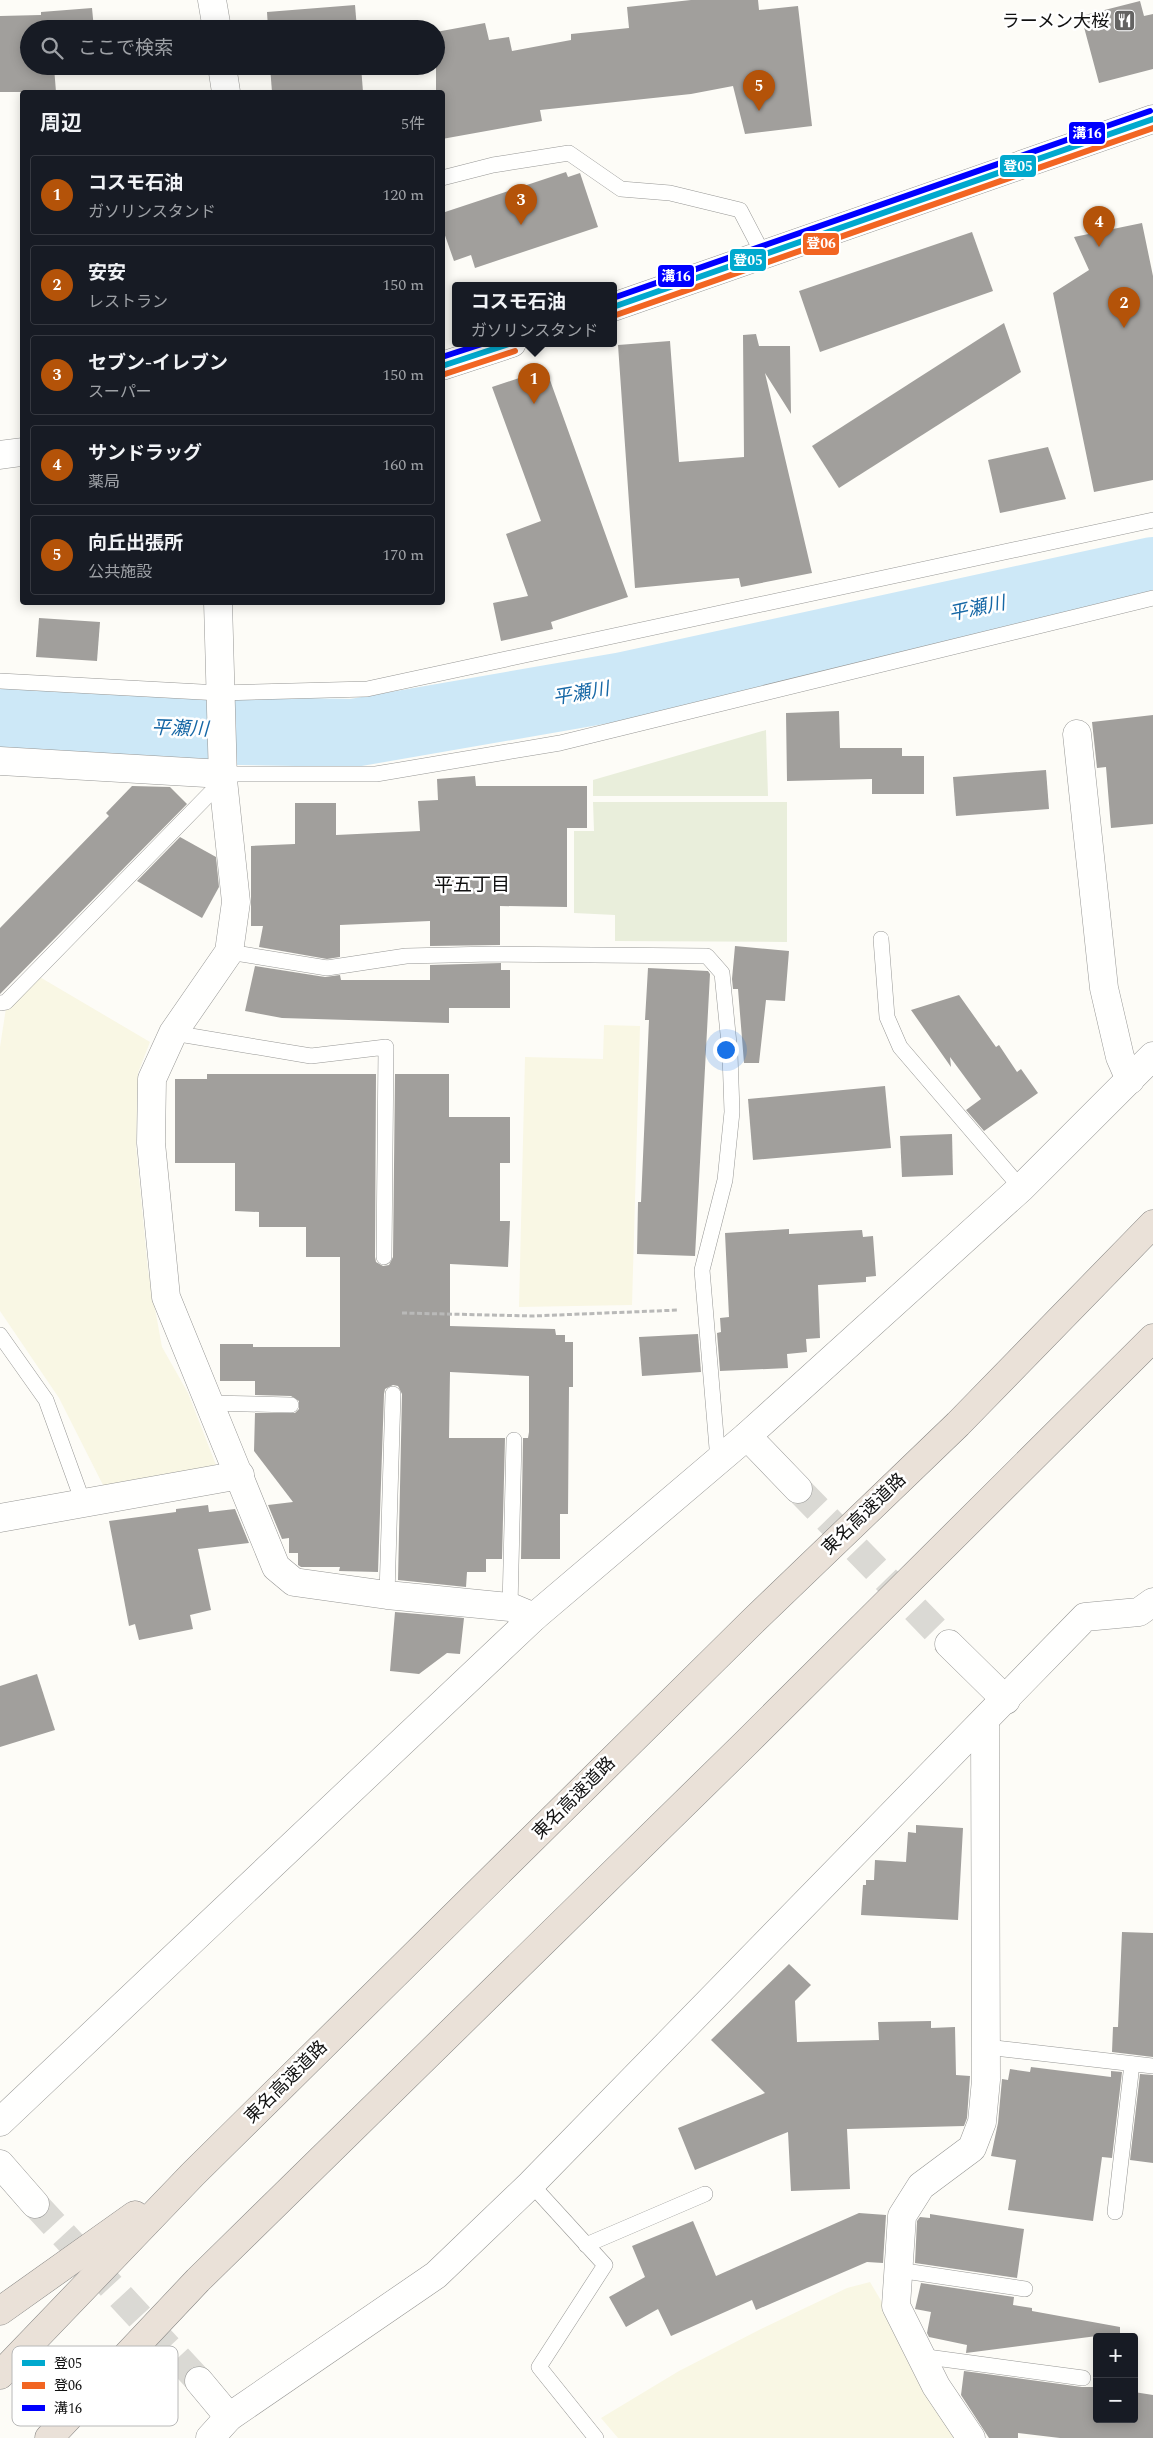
<!DOCTYPE html>
<html lang="ja">
<head>
<meta charset="utf-8">
<style>
	body { margin:0; font-family:Spectral,"Noto Sans JP",serif; background:#20242c; color:#f1f3f6 }
	.controls { position:absolute; right:15px; bottom:15px; display:grid; overflow:hidden; border-radius:5px; box-shadow:0 2px 12px #0003 }
	.controls button { width:45px; height:45px; display:grid; place-items:center; padding:0; border:0; border-bottom:1px solid #363941; background:#171b24; color:#f1f3f6; font:25px sans-serif }
	.you { position:absolute; left:725px; top:1049px; width:18px; height:18px; margin:-12px; border:4px solid #fff; border-radius:50%; background:#1a73e8; box-shadow:0 0 0 8px #1a73e833 }
	.badge { display:grid; place-items:center; width:32px; height:32px; border-radius:50%; background:#b45309; color:#fff; font-size:16px; font-weight:700 }
	.pin { position:absolute; translate:-50% -41px; filter:drop-shadow(0 1px 2px #0008) }
	.pin::after { content:''; position:absolute; top:26px; width:18px; height:15px; background:inherit; clip-path:polygon(0 0,100% 0,50% 100%) }
	.popup { position:absolute; left:452px; top:282px; width:165px; height:65px; box-sizing:border-box; display:grid; place-content:center; border-radius:5px; background:#171b24; filter:drop-shadow(0 1px 4px #0005); font-size:16px; white-space:nowrap; color:#9ea1a6 }
	.popup b { font-size:19px; color:#f1f3f6 }
	.popup::after { content:''; position:absolute; left:50%; top:100%; margin-left:-10px; border:10px solid transparent; border-top-color:#171b24 }
	.list { margin:0; padding:0; list-style:none }
	h2 { display:flex; justify-content:space-between; align-items:center; height:65px; margin:0; padding:0 20px; font-size:21px }
	h2 small { font-size:16px; font-weight:400; color:#9ea1a6 }
	.list li { display:grid; grid-template-columns:32px 1fr auto; gap:15px; align-items:center; box-sizing:border-box; height:80px; margin:0 10px 10px; padding:0 10px; border:1px solid #363941; border-radius:5px }
	.list b { display:block; font-size:19px; white-space:nowrap }
	.list p { margin:0; font-size:16px; white-space:nowrap; color:#9ea1a6 }
	.list em { font-size:16px; font-style:normal; color:#9ea1a6 }
	.icon { flex:none; width:28px; height:28px; fill:none; stroke:currentColor; stroke-width:2; stroke-linecap:round; stroke-linejoin:round }
	.map { position:relative; flex:none; width:1153px; height:2438px; overflow:hidden }
	.search { position:absolute; background:#171b24; box-shadow:0 2px 12px #0003; left:20px; top:20px; width:425px; height:55px; display:flex; align-items:center; gap:12px; box-sizing:border-box; padding:0 18px; border-radius:28px; color:#9ea1a6; font-size:19px }
	.panel { position:absolute; background:#171b24; box-shadow:0 2px 12px #0003; left:20px; top:90px; width:425px; height:515px; border-radius:5px }
	.map>svg:first-child { display:block }
	.farmland { fill:#f9f7e4 }
	.cemetery { fill:#e9eedb }
	.lines { fill:none; stroke-linecap:round; stroke-linejoin:round }
	.river { stroke:#cde8f7; stroke-width:68 }
	.building { fill:#a19f9c }
	.minor-tunnel { stroke:#dad9d4; stroke-width:28; stroke-dasharray:28 14; stroke-linecap:butt }
	.service-casing { stroke:#979795; stroke-width:16 }
	.minor-casing { stroke:#979795; stroke-width:29 }
	.tertiary-casing { stroke:#979795; stroke-width:29 }
	.motorway-casing { stroke:#858482; stroke-width:29 }
	.path { stroke:#b9b9b8; stroke-width:3; stroke-dasharray:5 2.5; stroke-linecap:butt }
	.service { stroke:#fffffe; stroke-width:15 }
	.minor { stroke:#fffffe; stroke-width:28 }
	.tertiary { stroke:#fffffe; stroke-width:28 }
	.motorway { stroke:#eae1d8; stroke-width:28 }
	.bus-1-casing { stroke:#fff; stroke-width:10 }
	.bus-2-casing { stroke:#fff; stroke-width:10 }
	.bus-3-casing { stroke:#fff; stroke-width:10 }
	.bus-1 { stroke:#00a9ce; stroke-width:6 }
	.bus-2 { stroke:#f26522; stroke-width:6 }
	.bus-3 { stroke:#00f; stroke-width:6 }
	.labels { text-anchor:middle; dominant-baseline:central; stroke-width:5; stroke-linejoin:round; paint-order:stroke }
	.poi-label { font-size:18px; fill:#111; stroke:#fff; text-anchor:end }
	.street-label { font-size:18px; fill:#111; stroke:#fff }
	.water-label { font-size:19px; font-style:italic; fill:#1768a6; stroke:#fff }
	.neighbourhood-label { font-size:19px; fill:#111; stroke:#fff }
	.key { fill:#fff; stroke:#b8b8b8; stroke-width:1 }
	.key-label { font-size:14px; fill:#111 }
	.line-badge { stroke:#fff; stroke-width:2 }
	.badge-label { font-size:14px; text-anchor:middle; font-weight:bold; fill:#fff }
</style>
</head>
<body>
<div class="map">
<svg width="1153" height="2438" viewBox="0 0 1153 2438">
	<rect width="100%" height="100%" fill="#fdfcf7"/>
	<g class="farmland">
		<polygon points="38,976 150,1042 138,1073 136,1146 148,1270 162,1347 188,1393 216,1465 104,1487 59,1398 0,1311 0,1047 6,1008"/>
		<polygon points="604,1025 640,1026 632,1305 519,1307 525,1057 603,1059"/>
		<polygon points="870,2282 889,2314 912,2368 960,2438 618,2438 601,2418 679,2371 761,2329 847,2288"/>
	</g>
	<g class="cemetery">
		<polygon points="766,730 768,796 593,796 593,780"/>
		<polygon points="593,802 787,802 787,942 615,941 615,915 574,913 574,831 594,831"/>
	</g>
	<g class="lines">
		<polyline class="river" points="0,719 179,730 353,733 624,686 1153,571"/>
	</g>
	<g class="building">
		<polygon points="691,0 758,0 759,10 798,6 812,126 745,134 733,86 691,94 540,110 542,121 442,139 442,92 436,92 436,32 485,23 489,40 509,37 512,51 571,40 571,34 629,28 627,7"/>
		<polygon points="1140,1 1144,16 1153,14 1153,69 1099,83 1081,16"/>
		<polygon points="355,5 357,29 268,29 267,12"/>
		<polygon points="92,8 94,29 29,29 29,66 57,66 54,67 56,92 0,92 0,16 41,15 41,12"/>
		<polygon points="270,66 361,66 363,92 272,92"/>
		<polygon points="566,172 568,177 580,173 598,227 475,268 471,255 454,261 442,227 442,213"/>
		<polygon points="1142,223 1153,276 1153,480 1094,492 1053,293 1089,270 1074,237"/>
		<polygon points="972,232 993,291 820,352 799,291"/>
		<polygon points="1004,323 1021,372 839,488 812,446"/>
		<polygon points="756,334 759,346 790,346 791,414 765,373 812,573 741,587 739,578 635,588 618,345 670,341 679,462 744,457 743,335"/>
		<polygon points="546,369 628,597 551,622 553,629 501,641 493,603 528,596 506,534 541,521 492,387"/>
		<polygon points="1048,447 1066,499 1000,513 988,460"/>
		<polygon points="39,618 100,622 97,661 36,657"/>
		<polygon points="839,711 840,748 902,748 902,756 924,756 924,794 872,794 872,779 787,781 786,713"/>
		<polygon points="1153,715 1153,824 1111,828 1106,767 1097,768 1092,722"/>
		<polygon points="1046,770 1049,809 956,816 953,777"/>
		<polygon points="475,776 476,786 587,786 587,828 567,828 567,907 500,906 500,945 430,946 430,921 340,925 340,957 327,959 259,947 263,926 251,926 251,846 295,844 295,803 336,803 336,835 420,831 418,801 438,800 437,779"/>
		<polygon points="132,786 170,787 187,804 0,994 0,928 109,816 106,813"/>
		<polygon points="180,837 216,857 219,887 202,918 137,881"/>
		<polygon points="735,946 789,951 785,1001 766,1000 759,1063 744,1063 738,989 733,989 732,979"/>
		<polygon points="501,963 501,970 510,970 510,1008 449,1008 449,1023 282,1018 245,1011 255,966 325,977 340,975 341,980 430,980 430,965"/>
		<polygon points="648,968 708,971 710,974 695,1256 637,1254 638,1202 641,1202 649,1020 645,1020"/>
		<polygon points="959,995 996,1047 999,1045 1017,1072 1021,1069 1038,1093 984,1131 966,1110 981,1099 950,1057 951,1067 911,1010"/>
		<polygon points="207,1074 376,1074 375,1257 376,1262 383,1266 389,1265 393,1257 395,1074 449,1074 449,1117 510,1117 510,1163 500,1163 500,1221 510,1221 508,1267 450,1264 450,1326 555,1329 556,1335 565,1335 565,1342 573,1342 573,1387 569,1387 568,1514 560,1514 560,1559 521,1559 523,1438 528,1438 529,1432 529,1376 450,1372 449,1438 505,1438 502,1559 486,1559 486,1572 467,1572 466,1587 398,1580 402,1394 398,1386 393,1385 385,1389 384,1394 378,1572 339,1571 340,1567 301,1567 298,1565 298,1553 289,1553 289,1538 282,1539 268,1505 293,1502 254,1451 255,1413 295,1413 299,1409 299,1401 291,1396 255,1395 255,1381 220,1381 220,1344 253,1344 253,1347 340,1347 340,1257 306,1257 306,1227 259,1227 259,1212 235,1211 235,1163 175,1163 175,1079 207,1079"/>
		<polygon points="885,1086 891,1148 753,1160 748,1099"/>
		<polygon points="952,1134 953,1175 902,1177 900,1136"/>
		<polygon points="789,1229 789,1234 862,1230 863,1237 873,1236 876,1276 866,1277 866,1282 818,1285 820,1338 806,1339 807,1352 787,1354 788,1368 720,1371 717,1333 721,1332 720,1318 729,1317 725,1233"/>
		<polygon points="698,1334 701,1372 642,1376 639,1337"/>
		<polygon points="208,1505 209,1512 235,1509 249,1543 198,1549 211,1610 190,1615 193,1629 139,1640 135,1624 129,1626 109,1521 176,1512 176,1509"/>
		<polygon points="395,1612 464,1618 460,1654 447,1653 419,1674 390,1671"/>
		<polygon points="37,1674 55,1730 0,1747 0,1686"/>
		<polygon points="916,1825 963,1828 958,1920 861,1915 863,1885 866,1885 866,1880 874,1880 875,1860 906,1862 908,1832 916,1833"/>
		<polygon points="1122,1932 1153,1933 1153,2057 1112,2052 1113,2027 1118,2027"/>
		<polygon points="789,1964 811,1985 795,2001 797,2042 879,2040 878,2022 931,2021 931,2028 955,2027 956,2075 970,2076 967,2118 964,2126 847,2129 850,2189 791,2191 788,2132 695,2170 678,2128 765,2093 711,2040"/>
		<polygon points="1031,2067 1111,2077 1111,2071 1122,2072 1112,2158 1102,2157 1093,2221 1008,2210 1016,2160 991,2156 998,2123 1002,2079 1008,2080 1010,2069 1030,2072"/>
		<polygon points="1140,2074 1153,2075 1153,2163 1130,2160"/>
		<polygon points="859,2213 886,2215 883,2263 867,2262 756,2310 752,2300 671,2336 658,2309 626,2327 609,2297 645,2277 632,2246 693,2221 716,2276"/>
		<polygon points="930,2214 1024,2229 1017,2278 915,2263 917,2221 920,2217 930,2218"/>
		<polygon points="921,2283 1014,2297 1013,2305 1032,2308 1032,2311 1120,2327 1120,2333 966,2353 967,2345 929,2337 927,2333 931,2312 915,2309"/>
		<polygon points="964,2371 1082,2387 1097,2387 1097,2419 1134,2419 1134,2392 1153,2395 1153,2438 1060,2438 1018,2433 1018,2438 989,2438 961,2395"/>
	</g>
	<g class="lines">
		<g class="minor-tunnel">
			<polyline points="798,1489 949,1644"/>
			<polyline points="35,2204 199,2381"/>
		</g>
		<defs>
			<g id="service">
				<polyline points="442,178 493,165 569,153 621,189 670,193 740,210 763,254"/>
				<polyline points="0,681 220,693 367,689 1153,520"/>
				<polyline points="223,774 376,774 560,743 1153,598"/>
				<polyline points="881,939 887,1017 900,1047 1021,1188"/>
				<polyline points="229,952 327,968 406,956 492,954 707,956 722,973 730,1054 732,1112 725,1180 702,1270 718,1460"/>
				<polyline points="0,1003 6,1002 223,780"/>
				<polyline points="173,1033 311,1056 386,1047 384,1257"/>
				<polyline points="0,1335 46,1400 84,1505"/>
				<polyline points="211,1403 291,1405"/>
				<polyline points="387,1595 393,1394"/>
				<polyline points="510,1607 514,1440"/>
				<polyline points="986,2047 1153,2066"/>
				<polyline points="531,2184 605,2265 539,2367 596,2438"/>
				<polyline points="1115,2212 1132,2064"/>
				<polyline points="586,2245 705,2194"/>
				<polyline points="898,2270 1025,2289"/>
				<polyline points="920,2356 1083,2378"/>
			</g>
			<g id="minor">
				<polyline points="212,0 217,29"/>
				<polyline points="222,66 226,92"/>
				<polyline points="218,602 223,780 236,902 229,952 173,1033 152,1079 151,1143 166,1297 276,1567 294,1582 387,1595 510,1607 534,1617"/>
				<polyline points="1077,734 1104,988 1120,1057 1130,1080"/>
				<polyline points="0,761 223,774"/>
				<polyline points="747,1436 798,1489"/>
				<polyline points="0,1518 240,1475"/>
				<polyline points="949,1644 1006,1700"/>
				<polyline points="0,2122 534,1617 747,1436 1021,1188 1153,1056"/>
				<polyline points="0,2164 35,2204"/>
				<polyline points="199,2381 229,2417"/>
				<polyline points="210,2438 229,2417 436,2275 531,2184 1085,1617 1139,1612 1153,1602"/>
				<polyline points="971,2438 936,2386 896,2306 902,2216 921,2186 972,2148 982,2122 986,2080 985,1722"/>
			</g>
			<g id="tertiary">
				<polyline points="613,307 1153,119"/>
				<polyline points="442,366 512,343"/>
				<polyline points="0,455 22,452"/>
			</g>
			<g id="motorway">
				<polyline points="0,2311 135,2215"/>
				<polyline points="0,2375 193,2174 752,1622 958,1424 1153,1224"/>
				<polyline points="49,2438 198,2280 746,1743 1153,1338"/>
			</g>
		</defs>
		<use href="#service" class="service-casing"/>
		<use href="#minor" class="minor-casing"/>
		<use href="#tertiary" class="tertiary-casing"/>
		<use href="#motorway" class="motorway-casing"/>
		<polyline class="path" points="402,1313 533,1316 679,1310"/>
		<use href="#service" class="service"/>
		<use href="#minor" class="minor"/>
		<use href="#tertiary" class="tertiary"/>
		<use href="#motorway" class="motorway"/>
		<defs>
			<g id="bus-1">
				<polyline points="613,307 1153,119"/>
				<polyline points="442,366 512,343"/>
			</g>
			<g id="bus-2">
				<polyline points="616,315 1153,128"/>
				<polyline points="445,374 515,351"/>
			</g>
			<g id="bus-3">
				<polyline points="613,298 1150,111"/>
				<polyline points="442,357 485,343"/>
			</g>
		</defs>
		<use href="#bus-1" class="bus-1-casing"/>
		<use href="#bus-2" class="bus-2-casing"/>
		<use href="#bus-3" class="bus-3-casing"/>
		<use href="#bus-1" class="bus-1"/>
		<use href="#bus-2" class="bus-2"/>
		<use href="#bus-3" class="bus-3"/>
	</g>
	<defs>
		<symbol id="restaurant-square" viewBox="-11 -11 22 22"><rect x="-9" y="-9" width="18" height="18" rx="4" fill="#646362" stroke="#fff"/><path d="M-5-6h1v4h1v-4h1v4h1v-4h1v5L-1.5 .5V6h-2V.5L-5-1ZM5-6V6H3V1.5H1.5Q1.5-4 5-6Z" fill="#fff"/></symbol>
	</defs>
	<g fill-rule="evenodd">
		<use href="#restaurant-square" x="1112" y="8" width="25" height="25"/>
	</g>
	<g class="labels">
		<g class="poi-label">
			<text x="1109" y="21">ラーメン大桜</text>
		</g>
		<g class="street-label">
			<text transform="translate(864 1514) rotate(-44)">東名高速道路</text>
			<text transform="translate(574 1798) rotate(-45)">東名高速道路</text>
			<text transform="translate(286 2082) rotate(-45)">東名高速道路</text>
		</g>
		<g class="water-label">
			<text transform="translate(977 609) rotate(-12)">平瀬川</text>
			<text transform="translate(581 694) rotate(-10)">平瀬川</text>
			<text transform="translate(180 729) rotate(2)">平瀬川</text>
		</g>
		<g class="neighbourhood-label">
			<text x="472" y="885">平五丁目</text>
		</g>
	</g>
	<rect x="12" y="2346" width="166" height="80" rx="8" class="key"/>
	<rect x="22" y="2360" width="23" height="6" fill="#00a9ce"/>
	<rect x="22" y="2382" width="23" height="7" fill="#f26522"/>
	<rect x="22" y="2405" width="23" height="6" fill="#00f"/>
	<g class="key-label">
		<text x="54" y="2368">登05</text>
		<text x="54" y="2390">登06</text>
		<text x="54" y="2413">溝16</text>
	</g>
	<g class="line-badge">
		<rect x="1068" y="121" width="38" height="24" rx="5" fill="#00f"/>
		<rect x="999" y="154" width="38" height="24" rx="5" fill="#00a9ce"/>
		<rect x="802" y="232" width="38" height="24" rx="5" fill="#f26522"/>
		<rect x="729" y="248" width="38" height="24" rx="5" fill="#00a9ce"/>
		<rect x="657" y="264" width="38" height="24" rx="5" fill="#00f"/>
	</g>
	<g class="badge-label">
		<text x="1087" y="138">溝16</text>
		<text x="1018" y="171">登05</text>
		<text x="821" y="248">登06</text>
		<text x="748" y="265">登05</text>
		<text x="676" y="281">溝16</text>
	</g>
</svg>
<div class="controls">
<button>+</button>
<button>−</button>
</div>
<div class="you"></div>
<div class="pin badge" style="left:534px;top:404px">1</div>
<div class="popup"><b>コスモ石油</b>ガソリンスタンド</div>
<div class="pin badge" style="left:1124px;top:328px">2</div>
<div class="pin badge" style="left:521px;top:225px">3</div>
<div class="pin badge" style="left:1099px;top:247px">4</div>
<div class="pin badge" style="left:759px;top:111px">5</div>
<div class="search"><svg class="icon" aria-label="search" viewBox="0 0 24 24"><circle cx="10" cy="10" r="6"/><path d="M15 15l6 6"/></svg>ここで検索</div>
<section class="panel">
<h2>周辺<small>5件</small></h2>
<ul class="list">
<li><span class="badge">1</span><div><b>コスモ石油</b><p>ガソリンスタンド</p></div><em>120 m</em></li>
<li><span class="badge">2</span><div><b>安安</b><p>レストラン</p></div><em>150 m</em></li>
<li><span class="badge">3</span><div><b>セブン-イレブン</b><p>スーパー</p></div><em>150 m</em></li>
<li><span class="badge">4</span><div><b>サンドラッグ</b><p>薬局</p></div><em>160 m</em></li>
<li><span class="badge">5</span><div><b>向丘出張所</b><p>公共施設</p></div><em>170 m</em></li>
</ul>
</section>
</div>
</body>
</html>
